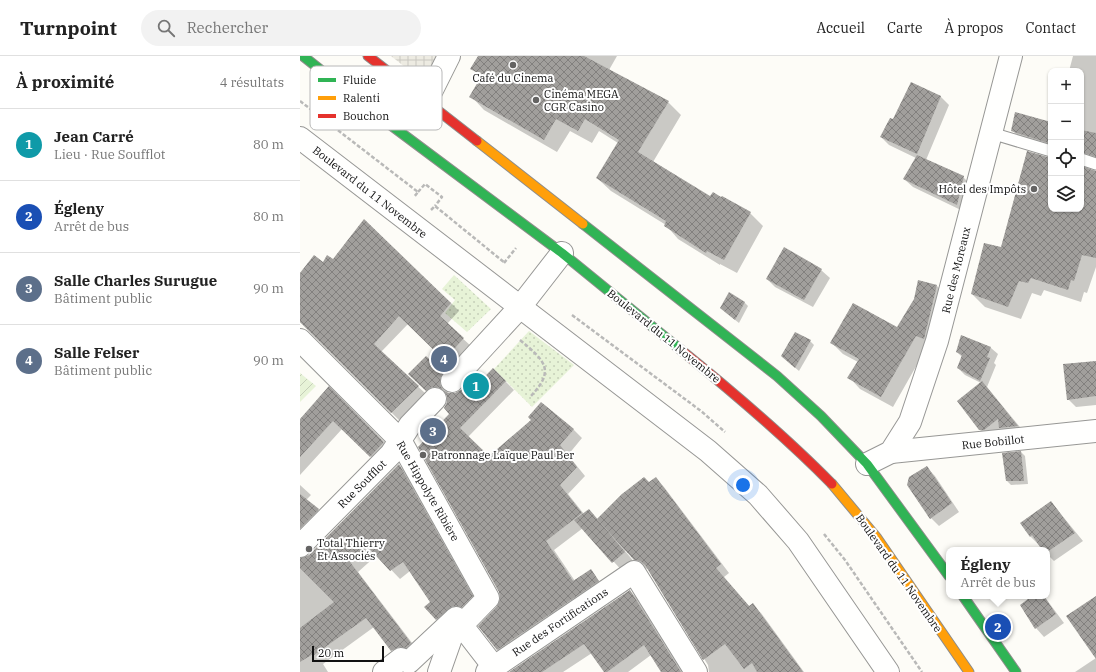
<!DOCTYPE html>
<html lang="fr">
<head>
<meta charset="utf-8">
<style>
	body { margin:0; font-family:"IBM Plex Serif",serif; background:#f2f2f2; color:#222 }
	.controls { position:absolute; right:12px; top:12px; display:grid; overflow:hidden; border-radius:8px; box-shadow:0 1px 3px #0004 }
	.controls button { width:36px; height:36px; display:grid; place-items:center; padding:0; border:0; border-bottom:1px solid #e0e0e0; background:#fff; color:#222; font:20px sans-serif }
	.scale { position:absolute; left:12px; bottom:10px; width:72px; box-sizing:border-box; padding-left:4px; border:2px solid #111; border-top:0; font-size:11px; line-height:14px; white-space:nowrap; color:#111; -webkit-text-stroke:3px #fff; paint-order:stroke }
	.you { position:absolute; left:443px; top:429px; width:14px; height:14px; margin:-10px; border:3px solid #fff; border-radius:50%; background:#1a73e8; box-shadow:0 0 0 6px #1a73e833 }
	.badge { display:grid; place-items:center; width:26px; height:26px; border-radius:50%; background:#ea580c; color:#fff; font-size:13px; font-weight:700 }
	.pin { position:absolute; translate:-50% -50%; border:2px solid #fff; box-shadow:0 1px 4px #0006 }
	.popup { position:absolute; left:646px; top:491px; width:104px; height:52px; box-sizing:border-box; display:grid; place-content:center; border-radius:8px; background:#fff; filter:drop-shadow(0 1px 3px #0005); font-size:13px; white-space:nowrap; color:#767676 }
	.popup b { font-size:15px; color:#222 }
	.popup::after { content:''; position:absolute; left:50%; top:100%; margin-left:-8px; border:8px solid transparent; border-top-color:#fff }
	.list { margin:0; padding:0; list-style:none }
	h2 { display:flex; justify-content:space-between; align-items:center; height:52px; margin:0; padding:0 16px; font-size:17px }
	h2 small { font-size:13px; font-weight:400; color:#767676 }
	.list li { display:grid; grid-template-columns:26px 1fr auto; gap:12px; align-items:center; box-sizing:border-box; height:72px; padding:0 16px; border-top:1px solid #e0e0e0 }
	.list b { display:block; font-size:15px; white-space:nowrap }
	.list p { margin:0; font-size:13px; white-space:nowrap; color:#767676 }
	.list em { font-size:13px; font-style:normal; color:#767676 }
	.icon { flex:none; width:22px; height:22px; fill:none; stroke:currentColor; stroke-width:2; stroke-linecap:round; stroke-linejoin:round }
	.map { position:relative; flex:none; width:796px; height:616px; overflow:hidden }
	header { display:flex; align-items:center; gap:24px; box-sizing:border-box; height:56px; padding:0 20px; background:#fff; border-bottom:1px solid #e0e0e0 }
	header strong { font-size:19px }
	nav { display:flex; gap:22px; margin-inline-start:auto; font-size:14px }
	.search { width:280px; height:36px; background:#f2f2f2; display:flex; align-items:center; gap:10px; box-sizing:border-box; padding:0 14px; border-radius:22px; color:#767676; font-size:15px }
	main { display:flex }
	aside { flex:1; background:#fff }
	.map>svg:first-child { display:block }
	.grass { fill:url(#grass-dots) }
	.garden { fill:url(#garden-furrows) }
	.plaza { fill:url(#plaza-grid) }
	.shadow { fill:#0003 }
	.building { fill:url(#building-cross-hatch) }
	.lines { fill:none; stroke-linecap:round; stroke-linejoin:round }
	.lane-casing { stroke:#979795; stroke-width:13 }
	.street-casing { stroke:#979795; stroke-width:24 }
	.fast-casing { stroke:#8e8d8b; stroke-width:11 }
	.slow-casing { stroke:#8e8d8b; stroke-width:11 }
	.jam-casing { stroke:#8e8d8b; stroke-width:11 }
	.path { stroke:#b9b9b8; stroke-width:2.5; stroke-dasharray:4 2; stroke-linecap:butt }
	.lane { stroke:#fffffe; stroke-width:11 }
	.street { stroke:#fffffe; stroke-width:22 }
	.fast { stroke:#30b455; stroke-width:9 }
	.slow { stroke:#ff9f0a; stroke-width:9 }
	.jam { stroke:#e5322d; stroke-width:9 }
	.poi-dot { fill:#646362; stroke:#fff; stroke-width:1.5 }
	.labels { text-anchor:middle; dominant-baseline:central; stroke-width:4; stroke-linejoin:round; paint-order:stroke }
	.poi-label { font-size:11px; fill:#111; stroke:#fff; text-anchor:start }
	.street-label { font-size:11px; fill:#111; stroke:#fff }
	.key { fill:#fff; stroke:#b8b8b8; stroke-width:1 }
	.key-label { font-size:11px; fill:#111 }
</style>
</head>
<body>
<header>
<strong>Turnpoint</strong>
<div class="search"><svg class="icon" aria-label="search" viewBox="0 0 24 24"><circle cx="10" cy="10" r="6"/><path d="M15 15l6 6"/></svg>Rechercher</div>
<nav><a>Accueil</a><a>Carte</a><a>À propos</a><a>Contact</a></nav>
</header>
<main>
<aside>
<h2>À proximité<small>4 résultats</small></h2>
<ul class="list">
<li><span class="badge" style="background:#0f9aa8">1</span><div><b>Jean Carré</b><p>Lieu · Rue Soufflot</p></div><em>80 m</em></li>
<li><span class="badge" style="background:#1a4fb4">2</span><div><b>Égleny</b><p>Arrêt de bus</p></div><em>80 m</em></li>
<li><span class="badge" style="background:#5c6f8a">3</span><div><b>Salle Charles Surugue</b><p>Bâtiment public</p></div><em>90 m</em></li>
<li><span class="badge" style="background:#5c6f8a">4</span><div><b>Salle Felser</b><p>Bâtiment public</p></div><em>90 m</em></li>
</ul>
</aside>
<div class="map">
<svg width="796" height="616" viewBox="0 0 796 616">
	<defs>
		<pattern id="grass-dots" width="8" height="8" patternUnits="userSpaceOnUse"><rect width="8" height="8" fill="#e7f3d7"/><path d="M2 2h.1M6 6h.1" fill="none" stroke="#c5cfb8" stroke-width="1.8" stroke-linecap="round"/></pattern>
		<pattern id="garden-furrows" width="10" height="10" patternUnits="userSpaceOnUse"><rect width="10" height="10" fill="#e7f3d7"/><path d="M-1 1l2-2M0 10L10 0M9 11l2-2" fill="none" stroke="#c5cfb8"/></pattern>
		<pattern id="plaza-grid" width="8" height="8" patternUnits="userSpaceOnUse"><rect width="8" height="8" fill="#edebe2"/><path d="M0 4h8M4 0v8" fill="none" stroke="#cac8c1"/></pattern>
		<pattern id="building-cross-hatch" width="8" height="8" patternUnits="userSpaceOnUse"><rect width="8" height="8" fill="#a19f9c"/><path d="M0 0l8 8M0 8l8-8" fill="none" stroke="#82807e"/></pattern>
	</defs>
	<rect width="100%" height="100%" fill="#fdfcf7"/>
	<g class="grass">
		<polygon points="154,219 191,253 167,276 145,257 155,244 142,233"/>
		<polygon points="229,275 274,309 232,351 194,313"/>
	</g>
	<polygon class="garden" points="0,317 16,330 0,346"/>
	<polygon class="plaza" points="91,0 137,0 125,27"/>
	<g class="shadow">
		<polygon points="179,0 317,0 309,14 368,46 381,59 353,106 411,142 450,157 463,170 437,217 420,208 420,209 378,183 366,169 311,135 297,122 318,87 299,75 292,87 270,75 257,96 184,54 171,40 181,22 172,12"/>
		<polygon points="773,0 796,0 796,109 793,109 788,113 796,116 796,211 787,237 784,236 781,246 744,234 741,240 732,237 721,263 685,251 672,238 702,193 751,102 751,153 781,153 781,15 769,15"/>
		<polygon points="611,27 641,41 649,49 626,104 663,121 671,129 665,156 613,131 604,123 616,102 589,89 581,81 594,64"/>
		<polygon points="751,67 751,96 725,88 712,74"/>
		<polygon points="33,205 151,247 159,255 147,268 172,291 153,311 108,268 81,296 126,338 99,364 0,266 0,218 24,207"/>
		<polygon points="521,214 530,222 513,251 475,231 467,223"/>
		<polygon points="637,230 648,241 627,291 593,351 560,333 549,321 558,306 543,298 532,287 598,273"/>
		<polygon points="444,246 448,250 439,267 425,256"/>
		<polygon points="510,285 514,289 499,315 486,304"/>
		<polygon points="691,292 698,298 694,307 696,309 687,331 724,376 707,379 701,373 691,381 687,381 680,374 681,327 665,319 658,312 662,301 657,296"/>
		<polygon points="796,306 796,349 776,351 768,343"/>
		<polygon points="193,313 214,334 168,381 189,401 273,373 282,382 268,399 285,420 268,438 284,458 298,464 355,423 364,431 429,517 424,521 450,551 452,549 461,557 504,616 409,616 408,609 348,513 344,512 327,494 325,495 336,508 325,518 283,472 254,494 275,525 290,515 307,534 206,602 198,594 198,551 201,543 151,358 148,340 140,338 134,341 110,318 143,317 150,324 147,331 147,337 168,340"/>
		<polygon points="29,332 92,395 80,409 42,373 0,419 0,364"/>
		<polygon points="721,396 725,400 728,428 711,429 707,425"/>
		<polygon points="99,409 108,418 181,549 145,572 137,563 132,546 110,515 100,523 77,499 58,516 119,596 101,603 74,571 23,608 28,616 0,616 0,503 10,500"/>
		<polygon points="627,412 635,420 659,456 639,470 631,462"/>
		<polygon points="0,429 11,439 6,444 27,462 0,490"/>
		<polygon points="751,446 783,485 754,505 747,498 747,494 744,494 730,480"/>
		<polygon points="330,535 339,544 384,616 362,616 351,599 328,616 305,616 292,597 263,616 211,616"/>
		<polygon points="734,540 744,540 764,567 744,581 736,572 721,549"/>
		<polygon points="796,602 796,616 775,616"/>
	</g>
	<g class="building">
		<polygon points="178,0 284,0 369,45 338,96 410,140 413,136 421,141 422,140 451,156 424,204 407,195 406,197 364,170 366,165 296,122 319,84 285,63 278,75 256,63 244,84 169,41 182,19 170,13"/>
		<polygon points="611,26 641,40 617,98 580,81 590,62 593,63"/>
		<polygon points="715,56 751,66 751,88 711,75"/>
		<polygon points="781,74 796,77 796,101 781,96"/>
		<polygon points="727,95 751,102 751,153 781,153 781,110 796,115 796,202 782,199 774,225 771,224 768,234 731,222 728,227 719,225 708,251 671,238 684,187 701,191"/>
		<polygon points="617,99 664,120 657,149 603,123"/>
		<polygon points="64,163 151,247 140,260 164,282 144,304 99,260 74,288 119,330 91,357 0,266 0,217 14,199 23,206 27,199 33,203"/>
		<polygon points="484,191 522,213 504,244 466,223"/>
		<polygon points="618,224 637,229 624,283 616,280 581,341 547,322 559,303 530,287 553,247 597,271 614,243"/>
		<polygon points="429,236 445,246 435,264 420,252"/>
		<polygon points="495,276 511,284 495,312 481,300"/>
		<polygon points="661,279 691,291 687,301 690,302 680,325 657,312 662,299 656,296"/>
		<polygon points="126,300 143,316 140,323 140,328 143,334 138,331 132,331 126,335 108,318"/>
		<polygon points="796,305 796,340 767,344 763,308"/>
		<polygon points="193,312 206,325 160,372 189,400 231,364 228,361 241,346 274,373 260,389 277,411 260,429 282,457 246,485 273,525 291,513 299,525 197,594 178,570 197,550 200,543 199,536 118,391 149,358 144,352 147,346 147,340 144,335 149,337 155,337 162,333 168,338"/>
		<polygon points="682,325 718,370 699,372 698,363 684,374 679,374 657,345"/>
		<polygon points="29,330 84,386 70,401 33,365 0,401 0,363"/>
		<polygon points="721,395 724,425 706,425 702,397"/>
		<polygon points="99,408 173,540 162,551 153,550 136,564 124,551 130,546 103,506 90,515 68,491 50,506 111,587 106,592 99,591 91,595 66,562 14,599 13,598 0,606 0,572 34,546 0,512 0,502 9,499"/>
		<polygon points="627,410 652,447 630,463 607,429 609,421"/>
		<polygon points="344,421 349,426 356,421 421,508 416,512 449,550 453,547 503,616 457,616 452,607 444,613 425,588 403,604 345,509 340,505 334,504 297,463 322,438"/>
		<polygon points="0,438 19,453 0,472"/>
		<polygon points="751,445 775,477 747,496 747,494 742,494 732,479 730,481 720,467"/>
		<polygon points="289,453 325,496 312,507 274,464"/>
		<polygon points="330,534 381,616 361,616 344,589 307,616 304,616 284,588 242,616 209,616"/>
		<polygon points="732,540 744,540 756,558 735,573 720,549"/>
		<polygon points="796,540 796,603 766,560"/>
	</g>
	<g class="lines">
		<defs>
			<g id="lane">
				<polyline points="691,77 751,95"/>
				<polyline points="781,103 796,108"/>
			</g>
			<g id="street">
				<polyline points="80,61 117,52 126,46 149,0"/>
				<polyline points="0,82 408,395 458,439 498,485 588,616"/>
				<polyline points="0,284 100,384 188,542 152,579 139,616"/>
				<polyline points="152,325 220,251 262,197"/>
				<polyline points="591,396 796,375"/>
				<polyline points="567,408 591,396 610,366 637,285 711,0"/>
				<polyline points="0,490 91,398 110,369 135,343"/>
				<polyline points="84,616 101,603 109,606 156,562 194,611 193,616"/>
				<polyline points="187,616 334,516 396,616"/>
			</g>
			<g id="fast">
				<polyline points="3,0 80,61 262,197 381,294"/>
				<polyline points="283,168 477,320 521,360 567,408 649,520"/>
				<polyline points="663,540 716,616"/>
			</g>
			<g id="slow">
				<polyline points="177,85 283,168"/>
				<polyline points="532,428 577,482 669,616"/>
			</g>
			<g id="jam">
				<polyline points="68,0 177,85"/>
				<path d="M381,294C434,337 485,380 532,428"/>
			</g>
		</defs>
		<use href="#lane" class="lane-casing"/>
		<use href="#street" class="street-casing"/>
		<use href="#fast" class="fast-casing"/>
		<use href="#slow" class="slow-casing"/>
		<use href="#jam" class="jam-casing"/>
		<g class="path">
			<polyline points="0,45 118,136 114,141"/>
			<polyline points="118,136 125,128 142,141 135,150"/>
			<polyline points="131,154 135,150 205,207"/>
			<polyline points="204,207 216,192"/>
			<polyline points="272,259 401,355 425,376"/>
			<path d="M220,284C245,305 256,314 230,341"/>
			<polyline points="524,478 545,504 622,616"/>
		</g>
		<use href="#lane" class="lane"/>
		<use href="#street" class="street"/>
		<use href="#fast" class="fast"/>
		<use href="#slow" class="slow"/>
		<use href="#jam" class="jam"/>
	</g>
	<g class="poi-dot">
		<circle cx="213" cy="9" r="4"/>
		<circle cx="236" cy="44" r="4"/>
		<circle cx="734" cy="133" r="4"/>
		<circle cx="123" cy="399" r="4"/>
		<circle cx="9" cy="493" r="4"/>
	</g>
	<g class="labels">
		<g class="poi-label">
			<text x="213" y="22" text-anchor="middle">Café du Cinema</text>
			<text x="244" y="38">Cinéma MEGA<tspan x="244" dy="13">CGR Casino</tspan></text>
			<text x="726" y="133" text-anchor="end">Hôtel des Impôts</text>
			<text x="131" y="399">Patronnage Laïque Paul Ber</text>
			<text x="17" y="487">Total Thierry<tspan x="17" dy="13">Et Associés</tspan></text>
		</g>
		<g class="street-label">
			<text transform="translate(70 136) rotate(38)">Boulevard du 11 Novembre</text>
			<text transform="translate(656 214) rotate(-76)">Rue des Moreaux</text>
			<text transform="translate(364 280) rotate(39)">Boulevard du 11 Novembre</text>
			<text transform="translate(693 386) rotate(-6)">Rue Bobillot</text>
			<text transform="translate(62 428) rotate(-45)">Rue Soufflot</text>
			<text transform="translate(128 435) rotate(60)">Rue Hippolyte Ribière</text>
			<text transform="translate(599 517) rotate(55)">Boulevard du 11 Novembre</text>
			<text transform="translate(260 566) rotate(-34)">Rue des Fortifications</text>
		</g>
	</g>
	<rect x="10" y="10" width="132" height="64" rx="6" class="key"/>
	<rect x="18" y="22" width="18" height="4" fill="#30b455"/>
	<rect x="18" y="40" width="18" height="4" fill="#ff9f0a"/>
	<rect x="18" y="58" width="18" height="4" fill="#e5322d"/>
	<g class="key-label">
		<text x="43" y="28">Fluide</text>
		<text x="43" y="46">Ralenti</text>
		<text x="43" y="64">Bouchon</text>
	</g>
</svg>
<div class="controls">
<button>+</button>
<button>−</button>
<button><svg class="icon" aria-label="locate" viewBox="0 0 24 24"><circle cx="12" cy="12" r="6"/><path d="M12 2v4M12 18v4M2 12h4M18 12h4"/></svg></button>
<button><svg class="icon" aria-label="layers" viewBox="0 0 24 24"><path d="M12 4l9 5-9 5-9-5zM3 14l9 5 9-5"/></svg></button>
</div>
<div class="scale">20 m</div>
<div class="you"></div>
<div class="pin badge" style="left:176px;top:330px;background:#0f9aa8">1</div>
<div class="pin badge" style="left:698px;top:571px;background:#1a4fb4">2</div>
<div class="popup"><b>Égleny</b>Arrêt de bus</div>
<div class="pin badge" style="left:133px;top:375px;background:#5c6f8a">3</div>
<div class="pin badge" style="left:144px;top:303px;background:#5c6f8a">4</div>
</div>
</main>
</body>
</html>
